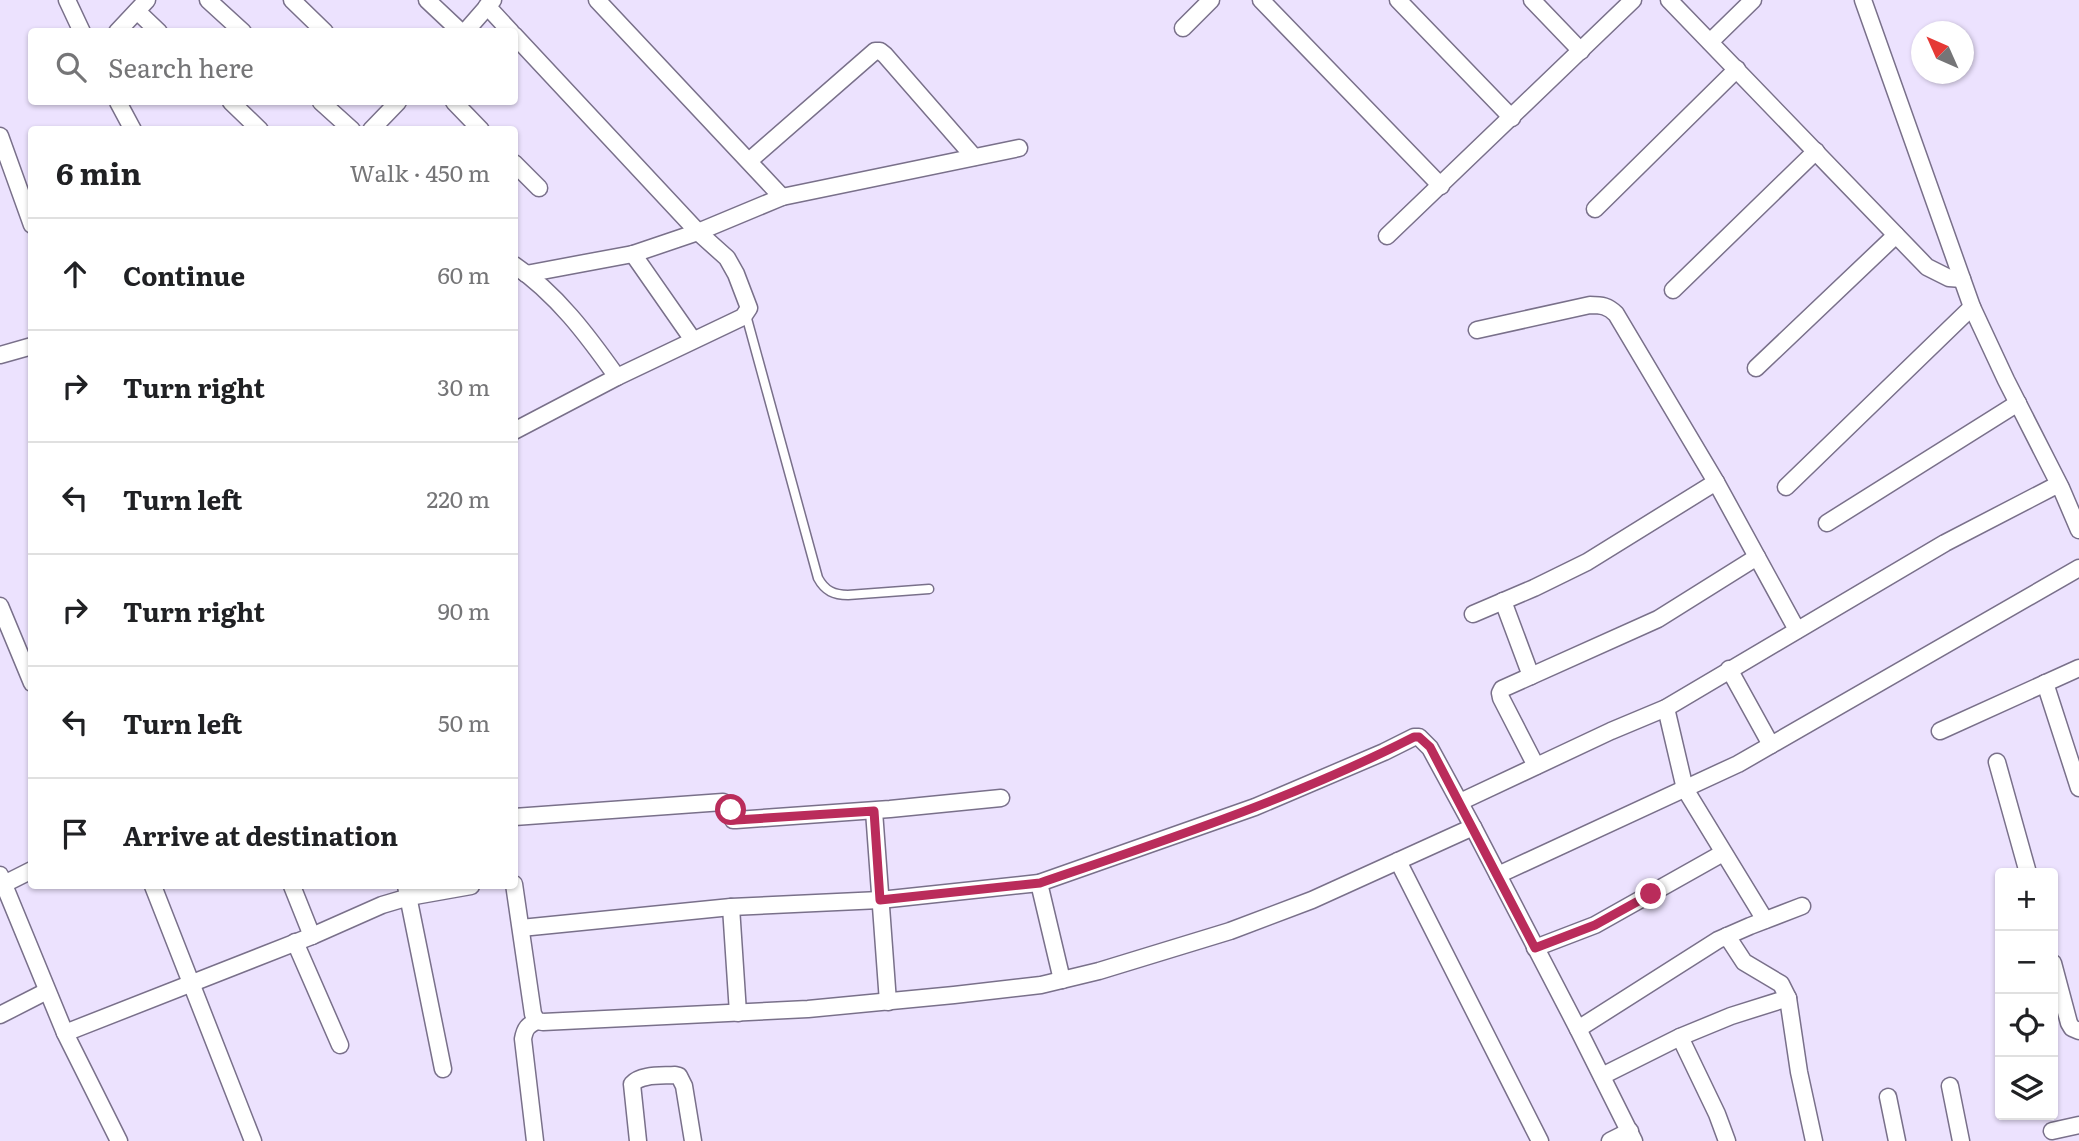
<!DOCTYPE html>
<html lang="en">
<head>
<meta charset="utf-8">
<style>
	body { margin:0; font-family:Literata,serif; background:#f2f2f2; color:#202124 }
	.controls { position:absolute; right:21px; bottom:21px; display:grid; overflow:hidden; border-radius:7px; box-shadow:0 2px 5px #0004 }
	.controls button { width:63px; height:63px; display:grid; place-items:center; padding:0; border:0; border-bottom:2px solid #e0e0e0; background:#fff; color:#202124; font:35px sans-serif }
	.compass { position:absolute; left:1911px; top:21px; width:63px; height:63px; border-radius:50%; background:#fff; box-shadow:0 2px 5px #0004; rotate:315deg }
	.stop { position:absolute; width:21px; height:21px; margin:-16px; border:5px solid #ba2c5b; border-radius:50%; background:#fff }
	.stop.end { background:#ba2c5b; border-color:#fff; box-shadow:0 2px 7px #0008 }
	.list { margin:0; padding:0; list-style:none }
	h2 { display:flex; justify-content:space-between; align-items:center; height:91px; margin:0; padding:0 28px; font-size:30px }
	h2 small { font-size:23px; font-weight:400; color:#757577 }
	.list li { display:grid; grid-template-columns:46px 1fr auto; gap:21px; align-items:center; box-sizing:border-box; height:112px; padding:0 28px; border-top:2px solid #e0e0e0 }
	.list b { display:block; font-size:26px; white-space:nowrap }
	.list em { font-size:23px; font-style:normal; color:#757577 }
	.icon { flex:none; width:38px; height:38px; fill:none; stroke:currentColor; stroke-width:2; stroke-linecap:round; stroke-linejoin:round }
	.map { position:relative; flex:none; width:2079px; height:1141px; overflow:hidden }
	.search { position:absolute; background:#fff; box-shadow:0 2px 5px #0004; left:28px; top:28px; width:490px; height:77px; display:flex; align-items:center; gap:18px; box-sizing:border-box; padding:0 24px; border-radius:7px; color:#757577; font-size:26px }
	.panel { position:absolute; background:#fff; box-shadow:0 2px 5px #0004; left:28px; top:126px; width:490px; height:763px; border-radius:7px }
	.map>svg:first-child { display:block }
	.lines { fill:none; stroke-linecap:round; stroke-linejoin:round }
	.service-casing { stroke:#79708a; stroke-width:11 }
	.minor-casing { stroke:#79708a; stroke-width:19 }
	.service { stroke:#fff; stroke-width:8 }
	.minor { stroke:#fff; stroke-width:16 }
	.route { stroke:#ba2c5b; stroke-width:9 }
</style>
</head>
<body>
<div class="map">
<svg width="2079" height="1141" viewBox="0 0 2079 1141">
	<rect width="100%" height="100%" fill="#ece2fe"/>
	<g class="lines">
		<defs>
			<path id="service" d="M746,315L818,578C825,591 834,595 848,595L929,589"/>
			<g id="minor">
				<polyline points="67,0 82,32"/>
				<polyline points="208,0 243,32"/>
				<polyline points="292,0 325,32"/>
				<polyline points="427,0 461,32"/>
				<polyline points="597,0 782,197"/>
				<polyline points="1261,0 1441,186"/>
				<polyline points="1398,0 1512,118"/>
				<polyline points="1532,0 1581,51"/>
				<polyline points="1669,0 1927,267 1949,278 1962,279"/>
				<polyline points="1863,0 1972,307 2006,380 2060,486"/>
				<polyline points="487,6 511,32"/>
				<polyline points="137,11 159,32"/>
				<polyline points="1183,28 1211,0"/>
				<polyline points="117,32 147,0"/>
				<polyline points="465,32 493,0"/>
				<polyline points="514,35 698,232 727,258 736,274 749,308 743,317 617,377 514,431"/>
				<polyline points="1710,42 1753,0"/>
				<polyline points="118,102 133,130"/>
				<polyline points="231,102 260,130"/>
				<polyline points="321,102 352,130"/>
				<polyline points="454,102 481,130"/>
				<polyline points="371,130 398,102"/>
				<polyline points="0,136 32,225"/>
				<polyline points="749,161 875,51 880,51 885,55 974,157"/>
				<polyline points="514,163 539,188"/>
				<polyline points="1595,209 1737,69"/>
				<polyline points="1387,236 1633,0"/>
				<polyline points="633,254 693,340"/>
				<path d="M514,265C556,293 588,336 617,377"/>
				<polyline points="526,274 633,254 698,232 782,197 1019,148"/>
				<polyline points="1673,290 1816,151"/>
				<path d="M1477,330L1590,305C1602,305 1608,306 1616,314L1716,482L1797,630"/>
				<polyline points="0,355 32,346"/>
				<polyline points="1756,368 1896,235"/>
				<polyline points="1786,487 1972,307"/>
				<polyline points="1827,523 2018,403"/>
				<polyline points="1503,601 1531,676"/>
				<polyline points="0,606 32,683"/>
				<polyline points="1473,614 1534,588 1587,562 1716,482"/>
				<polyline points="1729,669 1771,745"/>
				<polyline points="2045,683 2079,788"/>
				<polyline points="1666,708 1685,789 1765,920"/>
				<polyline points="1940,731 2079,668"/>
				<polyline points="1997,762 2028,873"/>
				<polyline points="1536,766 1501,698 1500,693 1502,689 1658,619 1757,557"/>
				<polyline points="1460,802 1611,731 1666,708 1945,543 2055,486 2061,488 2079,530"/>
				<polyline points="874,811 888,1002"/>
				<polyline points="514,817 723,802 731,806 733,820 736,820 890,809 1001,798"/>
				<polyline points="1398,861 1540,1141"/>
				<polyline points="0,875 65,1033 312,936 382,905 409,897 471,886"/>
				<polyline points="1498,875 1738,764 2079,568"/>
				<polyline points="1039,883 1062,980"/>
				<polyline points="514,884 533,1014 537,1021 543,1022 808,1009 954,995 1041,985 1099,971 1230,931 1312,900 1473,827 1578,1029 1634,1141"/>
				<polyline points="0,886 32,870"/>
				<polyline points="153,886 253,1141"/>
				<polyline points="292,886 312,936"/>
				<polyline points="406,886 443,1069"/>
				<polyline points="731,907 738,1013"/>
				<polyline points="521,928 731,907 880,900 1039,883 1255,807 1384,752 1414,737 1419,737 1430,748 1473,827"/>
				<polyline points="1727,936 1744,962 1781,984 1788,998 1799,1072 1814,1141"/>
				<polyline points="295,942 340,1045"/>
				<polyline points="1535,948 1595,925 1723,853"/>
				<polyline points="2053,963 2069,1023 2072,1028 2079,1031"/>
				<polyline points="0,1015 47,991"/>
				<polyline points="1578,1029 1718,940 1750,926 1802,906"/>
				<polyline points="65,1033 119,1141"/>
				<polyline points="1680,1037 1717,1114 1727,1141"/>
				<polyline points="1602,1076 1680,1037 1731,1016 1788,998"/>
				<polyline points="1950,1086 1961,1141"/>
				<polyline points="1888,1097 1897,1141"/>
				<polyline points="2052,1131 2079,1125"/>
				<path d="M535,1141L523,1039C525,1028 528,1025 537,1021"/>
				<path d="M638,1141L632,1084C641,1074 661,1076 675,1075L679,1076L684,1086L693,1141"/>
				<polyline points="1610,1141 1630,1131"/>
			</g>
		</defs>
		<use href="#service" class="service-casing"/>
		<use href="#minor" class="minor-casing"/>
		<use href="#service" class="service"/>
		<use href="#minor" class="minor"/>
	</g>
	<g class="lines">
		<path class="route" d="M731,810L733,820H736L874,811L880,900L1040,883C1166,840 1295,798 1414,737H1419L1430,747L1535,948L1595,925L1651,894"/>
	</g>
</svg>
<div class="controls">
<button>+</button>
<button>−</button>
<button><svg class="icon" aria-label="locate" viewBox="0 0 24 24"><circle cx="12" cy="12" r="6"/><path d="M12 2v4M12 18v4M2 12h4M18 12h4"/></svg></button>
<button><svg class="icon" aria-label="layers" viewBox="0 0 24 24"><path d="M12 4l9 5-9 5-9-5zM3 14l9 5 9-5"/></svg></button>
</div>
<svg class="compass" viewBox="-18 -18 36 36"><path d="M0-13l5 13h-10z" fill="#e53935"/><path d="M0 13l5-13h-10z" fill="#757577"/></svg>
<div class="stop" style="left:731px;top:810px"></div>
<div class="stop end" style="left:1651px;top:894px"></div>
<div class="search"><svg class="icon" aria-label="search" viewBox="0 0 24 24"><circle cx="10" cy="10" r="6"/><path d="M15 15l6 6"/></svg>Search here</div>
<section class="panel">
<h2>6 min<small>Walk · 450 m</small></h2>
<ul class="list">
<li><svg class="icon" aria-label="ahead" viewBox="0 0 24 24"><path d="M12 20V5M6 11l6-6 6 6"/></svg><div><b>Continue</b></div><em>60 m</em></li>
<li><svg class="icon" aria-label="right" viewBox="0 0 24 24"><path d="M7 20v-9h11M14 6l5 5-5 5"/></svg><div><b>Turn right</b></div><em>30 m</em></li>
<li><svg class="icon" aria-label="left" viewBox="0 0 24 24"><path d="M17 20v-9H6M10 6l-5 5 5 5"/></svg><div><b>Turn left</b></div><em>220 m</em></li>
<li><svg class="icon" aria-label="right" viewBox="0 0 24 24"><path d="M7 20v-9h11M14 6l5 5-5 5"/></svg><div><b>Turn right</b></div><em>90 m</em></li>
<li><svg class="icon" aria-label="left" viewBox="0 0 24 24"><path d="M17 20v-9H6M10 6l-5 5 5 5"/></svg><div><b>Turn left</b></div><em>50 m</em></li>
<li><svg class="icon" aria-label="arrive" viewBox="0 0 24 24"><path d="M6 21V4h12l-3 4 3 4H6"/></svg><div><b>Arrive at destination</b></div></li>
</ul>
</section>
</div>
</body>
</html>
